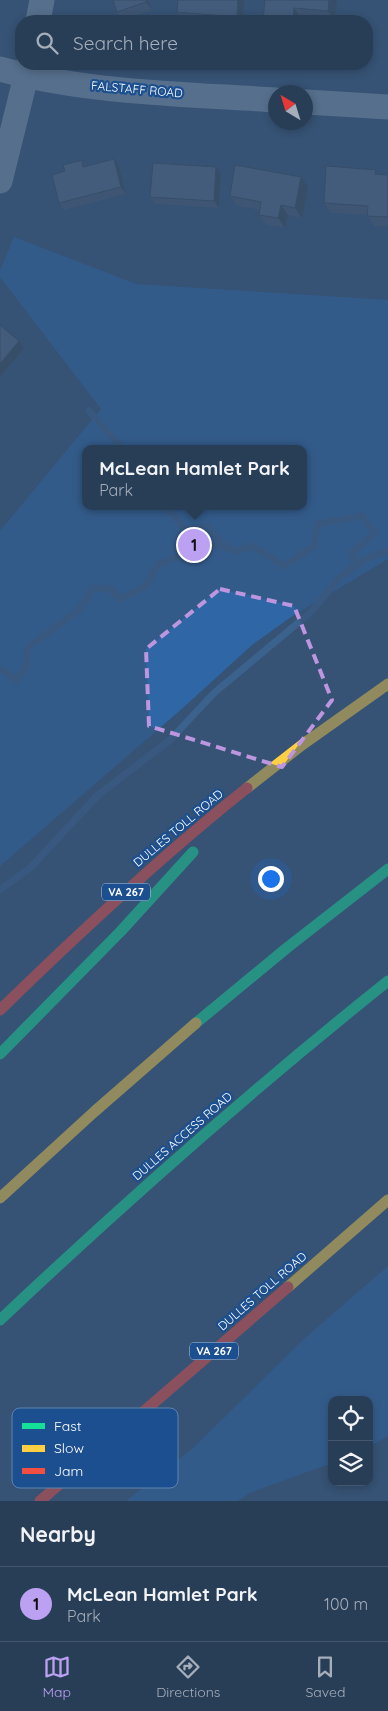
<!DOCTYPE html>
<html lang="en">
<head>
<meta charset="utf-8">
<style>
	body { margin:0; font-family:Quicksand,sans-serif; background:#30455d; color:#f1f3f6 }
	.controls { position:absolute; right:15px; bottom:15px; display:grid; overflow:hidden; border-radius:10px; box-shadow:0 2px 8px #0003 }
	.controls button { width:45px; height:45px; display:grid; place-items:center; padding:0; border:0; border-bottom:1px solid #44576d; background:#283e57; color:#f1f3f6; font:25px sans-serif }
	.compass { position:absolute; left:268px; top:85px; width:45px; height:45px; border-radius:50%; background:#283e57; box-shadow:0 2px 8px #0003; rotate:322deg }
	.you { position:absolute; left:270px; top:878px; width:18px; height:18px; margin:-12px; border:4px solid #fff; border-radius:50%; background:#1a73e8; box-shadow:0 0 0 8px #1a73e833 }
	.badge { display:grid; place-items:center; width:32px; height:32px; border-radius:50%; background:#bca0f2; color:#111; font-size:16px; font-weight:700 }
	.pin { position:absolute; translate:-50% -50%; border:2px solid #fff; box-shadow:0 1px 5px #0006 }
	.popup { position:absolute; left:82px; top:445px; width:225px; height:65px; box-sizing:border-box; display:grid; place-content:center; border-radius:10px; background:#283e57; filter:drop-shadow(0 1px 4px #0005); font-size:16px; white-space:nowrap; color:#a5aeba }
	.popup b { font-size:19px; color:#f1f3f6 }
	.popup::after { content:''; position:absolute; left:50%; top:100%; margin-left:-10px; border:10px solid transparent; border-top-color:#283e57 }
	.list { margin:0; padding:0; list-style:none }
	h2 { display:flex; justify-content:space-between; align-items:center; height:65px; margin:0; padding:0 20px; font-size:21px }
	h2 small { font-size:16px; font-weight:400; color:#a5aeba }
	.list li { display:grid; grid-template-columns:32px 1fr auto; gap:15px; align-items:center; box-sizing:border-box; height:75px; padding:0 20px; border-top:1px solid #44576d }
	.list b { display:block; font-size:19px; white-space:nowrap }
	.list p { margin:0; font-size:16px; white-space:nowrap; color:#a5aeba }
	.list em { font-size:16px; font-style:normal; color:#a5aeba }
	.icon { flex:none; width:28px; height:28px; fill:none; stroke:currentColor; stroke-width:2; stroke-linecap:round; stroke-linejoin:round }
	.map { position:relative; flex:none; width:388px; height:1501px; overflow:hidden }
	.search { position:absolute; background:#283e57; box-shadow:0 2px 8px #0003; left:15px; right:15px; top:15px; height:55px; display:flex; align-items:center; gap:12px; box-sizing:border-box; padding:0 18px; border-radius:20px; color:#a5aeba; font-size:19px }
	.sheet { height:140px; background:#283e57 }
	nav { display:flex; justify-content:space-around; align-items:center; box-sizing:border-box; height:70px; border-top:1px solid #44576d; background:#283e57; font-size:14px; color:#a5aeba }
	nav a { display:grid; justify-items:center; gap:2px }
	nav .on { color:#bca0f2 }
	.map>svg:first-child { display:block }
	.green { fill:#2f66a5; fill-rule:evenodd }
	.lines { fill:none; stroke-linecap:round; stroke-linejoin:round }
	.stream { stroke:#3b618d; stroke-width:7 }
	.street { stroke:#7d92a8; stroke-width:25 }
	.fast { stroke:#16e098; stroke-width:11 }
	.slow { stroke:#ffcf43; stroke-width:11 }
	.jam { stroke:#f24e42; stroke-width:11 }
	.wall { fill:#475a72 }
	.shaded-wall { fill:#394a5c }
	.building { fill:#526984; stroke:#394a5c }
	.marked { fill:none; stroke:#bd96df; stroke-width:4; stroke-dasharray:10 6; stroke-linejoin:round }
	.labels { text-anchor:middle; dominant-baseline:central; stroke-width:4.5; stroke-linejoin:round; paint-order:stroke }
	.shield { fill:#1b4f8f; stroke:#bbcadd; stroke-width:1 }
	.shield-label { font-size:11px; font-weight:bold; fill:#fff }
	.street-label { font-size:12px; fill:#fff; stroke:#1b4f8f }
	.key { fill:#1b4f8f; stroke:#5f84b1; stroke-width:1 }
	.key-label { font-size:14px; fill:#fff }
</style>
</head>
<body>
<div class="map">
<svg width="388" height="1501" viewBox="0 0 388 1501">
	<rect width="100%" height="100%" fill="#365274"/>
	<g class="green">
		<path d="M14,237L136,284L388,300V559L291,617L252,645L184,707L0,866V531L101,409L0,277V271ZM85,449H303V506H85Z"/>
		<polygon points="388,1266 388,1436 369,1447 369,1400 332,1400 332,1463 252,1492 237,1501 126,1501 193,1448 305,1338"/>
	</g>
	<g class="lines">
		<g class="stream">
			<polyline points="89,411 123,449"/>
			<polyline points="165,506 187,531 207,526 226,547"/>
			<polyline points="0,668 16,680 26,667 27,648 79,610 93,588 111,589 119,599 145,587 158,564 217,544 236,551 253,546 284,566 314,546 317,524 362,516 375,533 352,553 356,566"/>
			<polyline points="0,890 31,867 98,795 170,740 214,693 311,612 341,576 367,558 388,551"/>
		</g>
		<g class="street">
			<polyline points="38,21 42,0"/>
			<path d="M0,69C89,93 184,94 276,100"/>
			<polyline points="306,102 388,107"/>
			<polyline points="0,181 29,64"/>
		</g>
		<g class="fast">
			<polyline points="196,1023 288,947 388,869"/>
			<polyline points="0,1054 121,931 193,852"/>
			<path d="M0,1320C125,1202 254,1088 388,981"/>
		</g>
		<g class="slow">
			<polyline points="247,788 302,745 388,684"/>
			<polyline points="0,1198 94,1112 196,1023"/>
			<polyline points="288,1287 388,1200"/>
		</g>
		<g class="jam">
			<path d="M0,1010C79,933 160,857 247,788"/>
			<polyline points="40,1501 288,1287"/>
		</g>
	</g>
	<g class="wall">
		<polygon points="148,0 152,10 123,19 117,12"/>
		<polygon points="244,0 243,21 203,21 182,20 177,12"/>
		<polygon points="265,0 337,0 335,21 301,18"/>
		<polygon points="82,160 86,166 119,167 126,194 64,210 59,203 65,171"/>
		<polygon points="216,167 221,174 219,208 156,204 150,197"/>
		<polygon points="379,175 388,175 388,227 374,226 367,215 331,213 324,203"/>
		<polygon points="301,177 308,187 302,218 288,215 285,228 266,225 259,215 260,210 237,206 230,196"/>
	</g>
	<g class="shaded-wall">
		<polygon points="146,0 148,0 152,10 146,2"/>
		<polygon points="238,0 244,0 243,21 240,21 237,17"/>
		<polygon points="329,0 337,0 335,21 328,11"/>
		<polygon points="294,8 301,18 301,21 293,21"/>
		<polygon points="114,159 119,167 126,194 121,187"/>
		<polygon points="216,167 221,174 219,208 214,201"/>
		<polygon points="301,177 308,187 302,218 295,208"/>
		<polygon points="281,205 288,215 285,228 278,218"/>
		<polygon points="19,341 24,348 0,377 0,364"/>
	</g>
	<g class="building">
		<polygon points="113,0 146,0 146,2 117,12"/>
		<polygon points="178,0 238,0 237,17 177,12"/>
		<polygon points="265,0 329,0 328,11 294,8 293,21 263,21"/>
		<polygon points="114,159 121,187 59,203 52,175 65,171 63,165 82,160 83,167"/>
		<polygon points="153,163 216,167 214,201 150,197"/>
		<polygon points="235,165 301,177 295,208 281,205 278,218 259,215 261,202 230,196"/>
		<polygon points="326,166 376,170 375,174 388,175 388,217 367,216 368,206 324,203"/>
		<polygon points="0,325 19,341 0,364"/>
	</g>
	<path d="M0 0H388V1501H0ZM220,589L294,606L332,700L282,767L149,726L146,649Z" fill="#365274" fill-opacity=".55" fill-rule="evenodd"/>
	<path class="marked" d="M220,589L294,606L332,700L282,767L149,726L146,649Z"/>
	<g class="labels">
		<g class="shield">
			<rect x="102" y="883.5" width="48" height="17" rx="4"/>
			<rect x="190" y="1342.5" width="48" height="17" rx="4"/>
		</g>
		<g class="shield-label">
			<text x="126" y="892">VA 267</text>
			<text x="214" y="1351">VA 267</text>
		</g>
		<g class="street-label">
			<text transform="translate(137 89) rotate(5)">FALSTAFF ROAD</text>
			<text transform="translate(178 828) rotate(-40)">DULLES TOLL ROAD</text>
			<text transform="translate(182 1136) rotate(-41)">DULLES ACCESS ROAD</text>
			<text transform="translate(262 1291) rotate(-41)">DULLES TOLL ROAD</text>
		</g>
	</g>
	<rect x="12" y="1408" width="166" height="80" rx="8" class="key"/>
	<rect x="22" y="1423" width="23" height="6" fill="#16e098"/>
	<rect x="22" y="1445" width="23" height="7" fill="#ffcf43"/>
	<rect x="22" y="1468" width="23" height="6" fill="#f24e42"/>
	<g class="key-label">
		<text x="54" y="1431">Fast</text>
		<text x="54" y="1453">Slow</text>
		<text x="54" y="1476">Jam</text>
	</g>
</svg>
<div class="controls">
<button><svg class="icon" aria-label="locate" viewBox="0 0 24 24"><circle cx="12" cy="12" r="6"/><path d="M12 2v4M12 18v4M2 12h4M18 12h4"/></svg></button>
<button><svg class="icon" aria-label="layers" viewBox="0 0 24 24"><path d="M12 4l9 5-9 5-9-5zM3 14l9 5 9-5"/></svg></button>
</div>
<svg class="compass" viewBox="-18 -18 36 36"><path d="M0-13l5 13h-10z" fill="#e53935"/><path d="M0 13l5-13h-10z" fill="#a5aeba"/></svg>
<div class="you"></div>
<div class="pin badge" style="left:194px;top:545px">1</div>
<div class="popup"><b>McLean Hamlet Park</b>Park</div>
<div class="search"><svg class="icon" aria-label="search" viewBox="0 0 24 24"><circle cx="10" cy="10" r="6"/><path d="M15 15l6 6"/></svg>Search here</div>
</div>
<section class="sheet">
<h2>Nearby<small></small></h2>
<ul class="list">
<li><span class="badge">1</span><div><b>McLean Hamlet Park</b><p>Park</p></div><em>100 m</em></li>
</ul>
</section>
<nav>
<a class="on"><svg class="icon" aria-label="map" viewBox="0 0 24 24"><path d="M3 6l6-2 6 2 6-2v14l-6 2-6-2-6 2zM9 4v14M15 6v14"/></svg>Map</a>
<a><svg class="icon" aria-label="directions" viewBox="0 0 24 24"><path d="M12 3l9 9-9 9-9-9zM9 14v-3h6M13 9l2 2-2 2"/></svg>Directions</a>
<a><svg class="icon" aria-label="saved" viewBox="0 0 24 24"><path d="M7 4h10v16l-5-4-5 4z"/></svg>Saved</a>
</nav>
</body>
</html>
